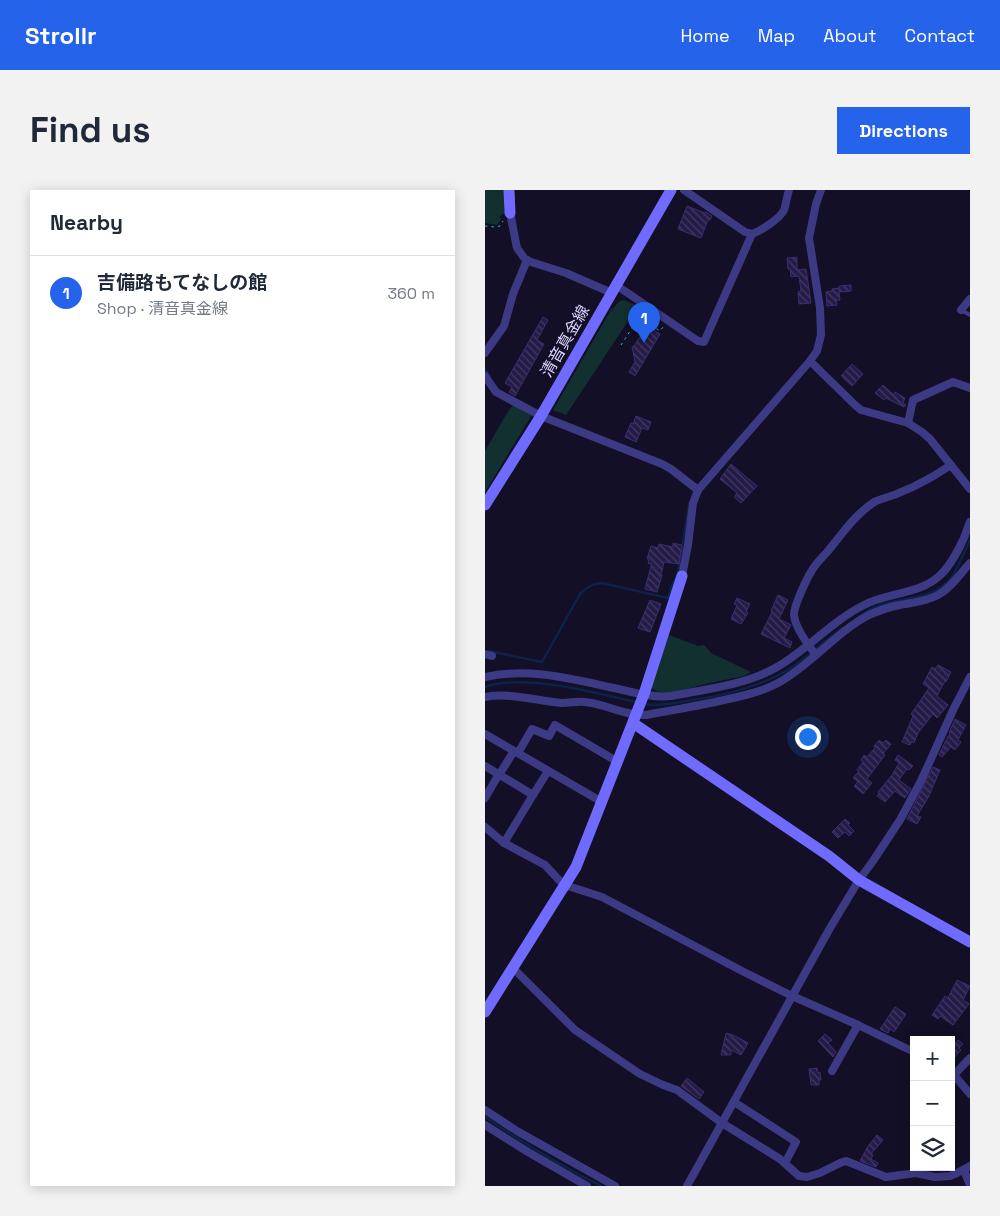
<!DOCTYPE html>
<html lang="en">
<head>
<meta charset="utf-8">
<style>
	body { margin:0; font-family:"Space Grotesk","Noto Sans JP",sans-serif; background:#f2f2f3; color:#1f2937 }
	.controls { position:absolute; right:15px; bottom:15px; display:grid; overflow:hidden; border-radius:0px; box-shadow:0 2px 12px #0003 }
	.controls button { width:45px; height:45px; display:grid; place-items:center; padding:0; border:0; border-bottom:1px solid #e0e1e3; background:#fff; color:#1f2937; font:25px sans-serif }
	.you { position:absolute; left:322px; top:546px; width:18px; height:18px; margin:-12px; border:4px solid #fff; border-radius:50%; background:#1a73e8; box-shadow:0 0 0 8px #1a73e833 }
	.badge { display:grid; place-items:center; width:32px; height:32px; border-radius:50%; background:#2563eb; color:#fff; font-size:16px; font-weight:700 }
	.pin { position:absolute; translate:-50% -41px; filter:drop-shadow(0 1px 2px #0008) }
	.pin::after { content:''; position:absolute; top:26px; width:18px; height:15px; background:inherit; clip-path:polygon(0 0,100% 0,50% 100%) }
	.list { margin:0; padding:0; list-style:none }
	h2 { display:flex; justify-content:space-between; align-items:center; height:65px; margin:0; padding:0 20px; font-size:21px }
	h2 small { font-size:16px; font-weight:400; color:#747a83 }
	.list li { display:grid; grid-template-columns:32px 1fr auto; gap:15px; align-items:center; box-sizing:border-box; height:75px; padding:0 20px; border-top:1px solid #e0e1e3 }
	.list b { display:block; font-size:19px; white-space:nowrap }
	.list p { margin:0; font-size:16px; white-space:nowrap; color:#747a83 }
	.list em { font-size:16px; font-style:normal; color:#747a83 }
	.icon { flex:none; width:28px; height:28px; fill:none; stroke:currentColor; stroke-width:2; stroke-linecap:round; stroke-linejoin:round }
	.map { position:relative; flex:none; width:485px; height:996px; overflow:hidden; border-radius:0px }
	header { display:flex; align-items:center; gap:30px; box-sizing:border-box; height:70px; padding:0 25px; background:#2563eb; color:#fff }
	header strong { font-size:24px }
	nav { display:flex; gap:28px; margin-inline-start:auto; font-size:18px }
	.intro { display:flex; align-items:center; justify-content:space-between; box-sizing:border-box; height:120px; padding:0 30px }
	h1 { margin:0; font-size:35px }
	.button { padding:12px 22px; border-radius:0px; background:#2563eb; color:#fff; font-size:18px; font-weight:700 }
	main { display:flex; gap:30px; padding:0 30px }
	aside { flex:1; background:#fff; border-radius:0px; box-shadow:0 2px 12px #0003 }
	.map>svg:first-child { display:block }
	.green { fill:#12302f }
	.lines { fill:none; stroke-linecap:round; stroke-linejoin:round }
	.stream { stroke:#0c2248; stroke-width:2.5 }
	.building { fill:url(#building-back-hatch); stroke:#3b2d73 }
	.path { stroke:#2fb8b0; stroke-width:1; stroke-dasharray:2.5 4; stroke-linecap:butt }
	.lane { stroke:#3d3a85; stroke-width:4 }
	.street { stroke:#3d3a85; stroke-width:8 }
	.secondary { stroke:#6f6bff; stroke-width:11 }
	.labels { text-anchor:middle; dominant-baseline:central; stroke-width:4; stroke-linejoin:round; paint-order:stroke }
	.street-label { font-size:16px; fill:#d9d4ff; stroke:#130f26 }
</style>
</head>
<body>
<header>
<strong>Strollr</strong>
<nav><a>Home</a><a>Map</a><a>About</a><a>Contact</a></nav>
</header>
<div class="intro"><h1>Find us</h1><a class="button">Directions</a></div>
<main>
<aside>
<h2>Nearby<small></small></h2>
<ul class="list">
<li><span class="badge">1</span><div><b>吉備路もてなしの館</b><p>Shop · 清音真金線</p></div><em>360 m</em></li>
</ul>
</aside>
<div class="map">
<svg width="485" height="996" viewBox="0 0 485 996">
	<defs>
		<pattern id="building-back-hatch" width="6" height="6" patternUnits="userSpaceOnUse" patternTransform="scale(1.25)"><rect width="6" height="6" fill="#241b47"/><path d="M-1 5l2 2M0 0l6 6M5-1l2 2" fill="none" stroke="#433b63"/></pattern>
	</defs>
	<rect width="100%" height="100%" fill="#130f26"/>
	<g class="green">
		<polygon points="0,0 19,0 19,23 14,27 16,29 12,35 0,33"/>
		<polygon points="139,110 155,117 151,122 149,122 81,225 68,220 126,120 135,111"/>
		<polygon points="28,215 47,225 0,302 0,261 22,223"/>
		<path d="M184,445L213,456L219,455L226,463L266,482L259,486C244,489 230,492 216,495C202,499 177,509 166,497Z"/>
	</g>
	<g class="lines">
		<g class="stream">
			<polyline points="29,23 31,35"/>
			<polyline points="0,179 5,186"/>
			<path d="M371,429C378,423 386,419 395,415C419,407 448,410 466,388C472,380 480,360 485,350"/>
			<path d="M4,461L57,472L95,404C102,397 107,394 117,393L183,408L187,395L193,383L204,314"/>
			<path d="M0,497C39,483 111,503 151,512"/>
			<path d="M159,514C175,517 192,512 208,510C242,505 274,497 303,480C323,467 339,451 358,438"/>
			<path d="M0,927C37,952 76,976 116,996"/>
		</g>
	</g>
	<g class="building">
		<polygon points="202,16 220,23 221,22 227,26 225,30 223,30 216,48 193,39"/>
		<polygon points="312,67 312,80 321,79 326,113 314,114 313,102 316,101 314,86 306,87 305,79 303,79 302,68"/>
		<polygon points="366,95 366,101 354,102 355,110 351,110 352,115 342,116 341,102 347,101 347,99 354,98 354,96"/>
		<polygon points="58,127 63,130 52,150 59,154 30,206 24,202 27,197 20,193"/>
		<polygon points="162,136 175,144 150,186 144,182 150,172 147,157 149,156"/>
		<polygon points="367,174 378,184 367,196 356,186"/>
		<polygon points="398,195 409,205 410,202 420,208 418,213 421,215 419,217 401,208 399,210 390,203"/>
		<polygon points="151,226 166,232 163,240 157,238 151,252 140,247 146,233 148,234"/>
		<polygon points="246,274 272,296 256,313 249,307 252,303 235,289"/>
		<polygon points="188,353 197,355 194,374 179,372 176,385 177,385 172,402 160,399 166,376 166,374 163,373 164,369 162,369 166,356 173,358 174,354 188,357"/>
		<polygon points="293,405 303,410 294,429 306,435 299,448 307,452 305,458 276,444 287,422 286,421"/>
		<polygon points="252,408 265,414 261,422 263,423 256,434 246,429 252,415 249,414"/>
		<polygon points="165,410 176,414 165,442 153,438"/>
		<polygon points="453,475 466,482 461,492 460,491 452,506 463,515 452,528 448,524 433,543 429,553 427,551 425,555 417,552 428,526 426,524 444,498 438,494 447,477 450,479"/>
		<polygon points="470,529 481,535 473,550 476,552 470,560 466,557 457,567 454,565 462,548 465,544 464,543"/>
		<polygon points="394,550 398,553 401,550 406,554 398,564 400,565 382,589 387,593 378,604 369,596 373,592 368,588 374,581 372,580 378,572 376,570 379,565 382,567 390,558 389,556"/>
		<polygon points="413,565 428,576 424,580 422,579 414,590 426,599 420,608 410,601 400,612 392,606 394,603 393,602 407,585 414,573 410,570"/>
		<polygon points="448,577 455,580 444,606 432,626 436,627 432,634 422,629"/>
		<polygon points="360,629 365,633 363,635 369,641 364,646 360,642 353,648 347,642"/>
		<polygon points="472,790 485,796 478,810 484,814 468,835 455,826 453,829 447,825 460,806 463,808"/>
		<polygon points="410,817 421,824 409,842 405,839 403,843 395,839"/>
		<polygon points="241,843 248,845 263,853 256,865 246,860 246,865 236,865"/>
		<polygon points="340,844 347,850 343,853 351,862 348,867 333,851"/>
		<polygon points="473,850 478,854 474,858 476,860 466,871 466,851 470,854"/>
		<polygon points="332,878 333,883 335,882 336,890 334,890 334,895 326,895 324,879"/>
		<polygon points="202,888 219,902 214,909 196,896"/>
		<polygon points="392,945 398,950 386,964 388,965 386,969 393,973 391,977 375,971 383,956"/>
	</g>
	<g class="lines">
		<g class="path">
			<polyline points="0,36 10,37 15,36 18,31"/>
			<polyline points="155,128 175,141 178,137"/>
			<polyline points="136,155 157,123"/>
		</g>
		<polyline class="lane" points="476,120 485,125"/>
		<g class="street">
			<path d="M199,0L260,42L267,44C275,41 295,29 299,20C301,14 302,6 304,0"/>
			<polyline points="25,23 32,58 40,69 46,72 81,83 127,103"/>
			<polyline points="131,95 213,151 219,152 267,44"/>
			<polyline points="476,120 485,109"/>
			<polyline points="0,163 19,136 28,104 42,70"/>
			<polyline points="325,171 370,215 376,220 423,233 437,242 445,249 485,299"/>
			<polyline points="0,186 11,202 56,226 177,274 186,279 213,300"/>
			<polyline points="423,233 428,210 468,192 485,198"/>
			<polyline points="197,386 203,355 208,313 213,300 325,171 332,161 336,145 335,118 324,48 331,14 336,0"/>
			<polyline points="0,464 7,466"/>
			<path d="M331,465C323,455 310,437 309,425C308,418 322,388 326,382C330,374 337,368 343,361C357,344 371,323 391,311C419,303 441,292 466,275"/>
			<path d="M0,487C43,477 87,489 129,498C148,502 167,508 186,506C222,499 261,495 292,477C323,459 347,431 379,415C401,403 434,404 453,387C463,379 473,361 478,350C481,344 482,338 485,332"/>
			<path d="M0,507C24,502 52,511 77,513C85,513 93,511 100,512C121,514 140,526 161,525C187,520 213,516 239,510C257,506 276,502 293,493C326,475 351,442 384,425C391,422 398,419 406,417C421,413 438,413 453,405C466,398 475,384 485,373"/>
			<polyline points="0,544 117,612"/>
			<polyline points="33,563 47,539 64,546 70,535 133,572"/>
			<polyline points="0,576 48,605 19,653"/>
			<polyline points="14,585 29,561"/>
			<polyline points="48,605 63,581"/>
			<polyline points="0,608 14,584"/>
			<polyline points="0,637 19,653 60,675 74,690 80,695 117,707 257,781 307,806 373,835 429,862"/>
			<polyline points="28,778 90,840 155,884 178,895 192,900 237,933 295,969 314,986 322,987 335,983 355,973 361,971 401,987 431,983 450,987 465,986 472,983 485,976"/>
			<polyline points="347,881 373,835"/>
			<polyline points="466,885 469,885 485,904"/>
			<polyline points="469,885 485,868"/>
			<polyline points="249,912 311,952 300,973"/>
			<polyline points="0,920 32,941 130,996"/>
			<polyline points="0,935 43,962 102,996"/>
			<polyline points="479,980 485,995"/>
			<polyline points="202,996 345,738 374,690 388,671 415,630 436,591 469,518 485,487"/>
		</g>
		<g class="secondary">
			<polyline points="24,0 25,23"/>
			<polyline points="0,315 56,226 186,0"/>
			<polyline points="148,533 344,666 374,690 485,752"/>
			<polyline points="0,822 91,677 159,504 197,386"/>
		</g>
	</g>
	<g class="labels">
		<g class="street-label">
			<text transform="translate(80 151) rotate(-60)">清音真金線</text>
		</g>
	</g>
</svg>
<div class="controls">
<button>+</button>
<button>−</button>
<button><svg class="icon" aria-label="layers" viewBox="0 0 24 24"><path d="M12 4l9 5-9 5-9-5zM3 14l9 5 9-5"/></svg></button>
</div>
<div class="you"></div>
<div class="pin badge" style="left:159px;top:153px">1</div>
</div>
</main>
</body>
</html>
